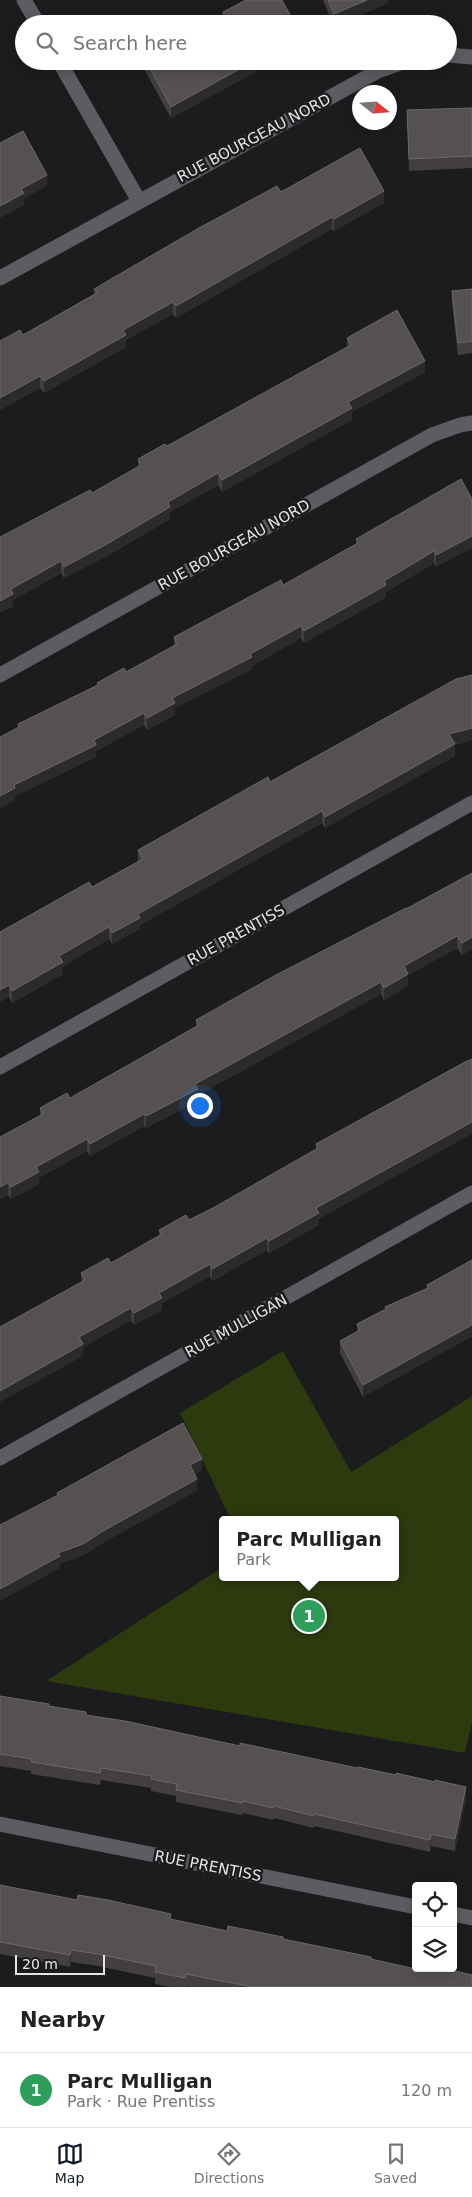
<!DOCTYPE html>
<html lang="en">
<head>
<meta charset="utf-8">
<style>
	body { margin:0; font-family:"DejaVu Sans",sans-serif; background:#f6f6f6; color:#222 }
	.controls { position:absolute; right:15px; bottom:15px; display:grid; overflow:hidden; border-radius:5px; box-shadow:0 2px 12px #0003 }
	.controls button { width:45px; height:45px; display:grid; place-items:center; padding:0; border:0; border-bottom:1px solid #e0e0e0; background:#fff; color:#222; font:25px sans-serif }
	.compass { position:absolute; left:352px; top:85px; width:45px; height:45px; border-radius:50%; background:#fff; box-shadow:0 2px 12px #0003; rotate:107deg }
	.scale { position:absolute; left:15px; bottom:12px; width:90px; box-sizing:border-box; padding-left:5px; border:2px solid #e5e5e7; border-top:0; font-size:14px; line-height:18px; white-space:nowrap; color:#e5e5e7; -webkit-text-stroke:4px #1c1c1f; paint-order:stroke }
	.you { position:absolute; left:199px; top:1105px; width:18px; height:18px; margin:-12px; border:4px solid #fff; border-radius:50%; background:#1a73e8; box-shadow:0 0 0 8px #1a73e833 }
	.badge { display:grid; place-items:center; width:32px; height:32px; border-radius:50%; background:#111827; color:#fff; font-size:16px; font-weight:700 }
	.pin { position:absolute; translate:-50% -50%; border:2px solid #fff; box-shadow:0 1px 5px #0006 }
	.popup { position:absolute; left:219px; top:1516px; width:180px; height:65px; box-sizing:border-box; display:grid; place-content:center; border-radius:5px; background:#fff; filter:drop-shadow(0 1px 4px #0005); font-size:16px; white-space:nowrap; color:#767676 }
	.popup b { font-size:19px; color:#222 }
	.popup::after { content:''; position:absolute; left:50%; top:100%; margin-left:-10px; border:10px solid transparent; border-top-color:#fff }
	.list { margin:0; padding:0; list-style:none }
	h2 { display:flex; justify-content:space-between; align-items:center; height:65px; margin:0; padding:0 20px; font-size:21px }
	h2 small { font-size:16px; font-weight:400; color:#767676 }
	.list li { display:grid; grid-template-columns:32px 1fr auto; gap:15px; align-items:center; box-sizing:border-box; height:75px; padding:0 20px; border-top:1px solid #e0e0e0 }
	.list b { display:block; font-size:19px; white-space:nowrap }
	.list p { margin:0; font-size:16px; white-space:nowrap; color:#767676 }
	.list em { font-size:16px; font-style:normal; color:#767676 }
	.icon { flex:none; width:28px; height:28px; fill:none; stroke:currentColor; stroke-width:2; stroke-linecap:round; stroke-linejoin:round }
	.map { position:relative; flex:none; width:472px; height:1987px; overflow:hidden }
	.search { position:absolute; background:#fff; box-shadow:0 2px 12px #0003; left:15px; right:15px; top:15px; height:55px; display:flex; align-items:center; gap:12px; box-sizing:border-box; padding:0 18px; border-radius:28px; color:#767676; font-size:19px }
	.sheet { height:140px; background:#fff }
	nav { display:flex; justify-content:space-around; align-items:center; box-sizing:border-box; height:70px; border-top:1px solid #e0e0e0; background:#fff; font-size:14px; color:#767676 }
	nav a { display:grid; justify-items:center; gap:2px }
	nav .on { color:#111827 }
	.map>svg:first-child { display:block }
	.green { fill:#2d3a0d }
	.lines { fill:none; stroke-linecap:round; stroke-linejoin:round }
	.street { stroke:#5d5c60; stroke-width:15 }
	.wall { fill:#423f3e }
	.shaded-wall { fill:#2c2a2a }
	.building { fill:#545150; stroke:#6a6868 }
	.labels { text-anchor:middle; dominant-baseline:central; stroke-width:5; stroke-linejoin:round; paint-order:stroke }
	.street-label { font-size:15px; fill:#e5e5e7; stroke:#1c1c1f }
</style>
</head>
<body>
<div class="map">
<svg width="472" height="1987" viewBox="0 0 472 1987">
	<rect width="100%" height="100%" fill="#1c1c1f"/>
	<polygon class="green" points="283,1351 351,1472 472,1396 472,1722 465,1753 46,1681 223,1567 223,1577 395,1577 395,1520 231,1520 180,1413"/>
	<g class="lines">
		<g class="street">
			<polyline points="24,0 38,24"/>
			<polyline points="448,55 472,57"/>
			<polyline points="59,61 139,201"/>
			<polyline points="0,278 378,71 406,61"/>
			<polyline points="0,675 432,435 460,425 472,423"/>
			<polyline points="0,1067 472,803"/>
			<polyline points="0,1458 472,1193"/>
			<polyline points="0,1824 416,1907"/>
			<polyline points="453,1914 472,1918"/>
		</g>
	</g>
	<g class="wall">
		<polygon points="323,0 388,0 388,3 339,24 333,24"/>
		<polygon points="144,61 275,61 171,118 144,69"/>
		<polygon points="472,108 472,168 409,171 407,110"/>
		<polygon points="281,192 384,203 334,231 332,229 176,318 173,314 126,340 126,347 44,393 40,388 0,410 0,341 23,335 94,294 94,289"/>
		<polygon points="472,289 472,353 458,355 452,303 452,291"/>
		<polygon points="347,338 425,372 352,412 352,420 222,492 218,485 170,512 170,519 107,556 64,578 61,573 13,600 13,606 0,613 92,493 138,467 138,459 167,446 347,347"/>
		<polygon points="461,479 436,567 434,563 386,592 386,597 304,643 301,638 252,666 252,669 175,708 175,715 147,730 144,725 96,751 96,757 15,796 15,800 0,808 18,728 18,724 97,685 97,683 126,672 174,646 174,637 283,585 317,566 356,544 356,539"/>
		<polygon points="472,675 472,740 455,745 455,756 325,828 322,823 140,925 140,929 112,944 109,939 63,966 63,974 12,1003 9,997 0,932 92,887 138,862 138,850 270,782"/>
		<polygon points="472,873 472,949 462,955 457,948 408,975 408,986 384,1000 381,994 198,1095 198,1101 146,1128 144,1126 90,1156 87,1151 39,1178 39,1184 11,1199 8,1195 0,1199 40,1115 40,1108 70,1098 196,1027 196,1020 406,909"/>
		<polygon points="465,1062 319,1219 319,1225 269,1253 267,1250 212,1281 210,1276 162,1303 162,1310 134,1325 131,1320 83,1347 83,1356 81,1273 111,1263 159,1236 159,1230 189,1220 213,1208 316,1150 316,1144"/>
		<polygon points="472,1260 472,1336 363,1397 340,1353 340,1341 357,1332 357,1324 385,1309 385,1307 427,1289 427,1285"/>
		<polygon points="0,1696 466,1798 455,1851 431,1846 430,1852 314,1826 314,1828 274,1818 273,1820 243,1813 242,1815 176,1802 176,1796 151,1791 151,1788 101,1780 100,1785 31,1774 31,1771 0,1766"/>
		<polygon points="0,1885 227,1931 283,1940 371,1959 472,1987 190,1987 186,1986 186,1987 171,1987 155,1984 155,1978 98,1966 71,1962 70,1967 0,1954"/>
	</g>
	<g class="shaded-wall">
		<polygon points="367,0 388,0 388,3 339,24 334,24 334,14"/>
		<polygon points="254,61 275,61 171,118 171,107"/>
		<polygon points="47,175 47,186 24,199 24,205 0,218 0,206 21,189"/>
		<polygon points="384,191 384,203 334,231 334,219"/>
		<polygon points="332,217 332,229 176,318 176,306"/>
		<polygon points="173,302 173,314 126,340 126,347 44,393 44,381 123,330"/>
		<polygon points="425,361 425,372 352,412 352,420 222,492 222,480 348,402"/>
		<polygon points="40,376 40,388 0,410 0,398"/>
		<polygon points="218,473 218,485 170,512 170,519 107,556 64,578 64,567 168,502"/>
		<polygon points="472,536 472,548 436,567 436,555"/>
		<polygon points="434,551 434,563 386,592 386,597 304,643 304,631 384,581"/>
		<polygon points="61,561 61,573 13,600 13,606 0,613 0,601 11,589"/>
		<polygon points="301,626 301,638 252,666 252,669 175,708 175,715 147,730 147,718 172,698"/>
		<polygon points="144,713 144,725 96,751 96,757 15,796 15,800 0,808 0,796 14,785 94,740"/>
		<polygon points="472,728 472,740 455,745 455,756 325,828 325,817 449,734"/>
		<polygon points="322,811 322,823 140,925 140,929 112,944 112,933 138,914"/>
		<polygon points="109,927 109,939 63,966 63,974 12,1003 12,991 59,956"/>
		<polygon points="457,936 457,948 408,975 408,986 384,1000 384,988 404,966"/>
		<polygon points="472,937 472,949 462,955 462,943"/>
		<polygon points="381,982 381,994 198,1095 198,1101 146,1128 146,1116 195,1084"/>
		<polygon points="9,985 9,997 0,1002 0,990"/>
		<polygon points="144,1114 144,1126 90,1156 90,1144"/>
		<polygon points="472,1122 472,1134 319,1219 319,1225 269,1253 269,1241 316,1208"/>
		<polygon points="87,1139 87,1151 39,1178 39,1184 11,1199 11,1187 36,1167"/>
		<polygon points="8,1183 8,1195 0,1199 0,1187"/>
		<polygon points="267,1238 267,1250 212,1281 212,1269"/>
		<polygon points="210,1264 210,1276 162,1303 162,1310 134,1325 134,1313 159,1293"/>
		<polygon points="131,1308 131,1320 83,1347 83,1356 0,1402 0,1391 79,1337"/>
		<polygon points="472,1325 472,1336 363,1397 363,1385"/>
		<polygon points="202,1459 202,1471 190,1477 190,1465"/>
		<polygon points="197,1479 197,1491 103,1543 83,1556 60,1564 60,1568 0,1601 0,1589 58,1553 103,1531"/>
		<polygon points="466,1787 466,1798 455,1851 455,1839"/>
		<polygon points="431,1834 431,1846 430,1852 430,1840"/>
		<polygon points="71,1950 71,1962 70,1967 70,1955"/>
	</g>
	<g class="building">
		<polygon points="246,0 282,0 295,24 206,24 224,14 223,12"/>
		<polygon points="328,0 367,0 334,14"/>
		<polygon points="146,61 254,61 171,107"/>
		<polygon points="472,108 472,156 409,159 407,110"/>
		<polygon points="23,131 47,175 21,189 24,193 0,206 0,143"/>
		<polygon points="360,148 384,191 334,219 332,217 176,306 173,302 123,330 126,335 44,381 40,376 0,398 0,341 20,330 23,335 97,293 94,289 199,228 277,186 281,192"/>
		<polygon points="472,289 472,341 458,343 452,291"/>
		<polygon points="397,310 425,361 348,402 352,408 222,480 218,473 168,502 170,507 107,544 64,567 61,561 11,589 13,594 0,601 0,537 90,490 92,493 141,465 138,459 165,444 167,446 351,345 347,338"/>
		<polygon points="461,479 472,499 472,536 436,555 434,551 384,581 386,585 304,631 301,626 250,654 252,657 172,698 175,703 147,718 144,713 94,740 96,745 14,785 15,788 0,796 0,737 19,727 18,724 98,685 97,683 124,668 126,672 177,644 174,637 281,580 283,585 317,566 358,543 356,539"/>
		<polygon points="472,675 472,728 449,734 455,744 325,817 322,811 138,914 140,918 112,933 109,927 59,956 63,962 12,991 9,985 0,990 0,932 89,882 92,887 143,859 138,850 268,777 270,782 456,679"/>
		<polygon points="472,873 472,937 462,943 457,936 404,966 408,974 384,988 381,982 195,1084 198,1089 146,1116 144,1114 90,1144 87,1139 36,1167 39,1172 11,1187 8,1183 0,1187 0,1137 43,1114 40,1108 67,1093 70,1098 199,1025 196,1020 274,976 406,908 406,909"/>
		<polygon points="472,1059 472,1122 316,1208 319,1213 269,1241 267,1238 212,1269 210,1264 159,1293 162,1298 134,1313 131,1308 79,1337 83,1344 0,1391 0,1327 85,1280 81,1273 108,1258 111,1263 162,1234 159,1230 186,1215 189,1220 213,1208 318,1148 316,1144 465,1062"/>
		<polygon points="472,1260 472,1325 363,1385 340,1341 360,1330 357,1324 386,1309 385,1307 428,1288 427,1285"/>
		<polygon points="183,1423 202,1459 190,1465 197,1479 103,1531 83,1544 58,1553 60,1556 0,1589 0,1525 58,1495 57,1493"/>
		<polygon points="0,1696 49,1704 49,1706 86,1712 86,1715 125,1721 240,1746 240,1743 357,1768 358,1767 396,1775 396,1773 435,1782 435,1780 466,1787 455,1839 431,1834 430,1840 314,1814 314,1816 274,1806 273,1808 243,1801 242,1803 176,1790 177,1784 151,1779 152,1776 101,1768 100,1773 31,1762 32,1759 0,1754"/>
		<polygon points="0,1885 77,1900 78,1895 108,1900 171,1914 170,1919 227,1931 228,1926 283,1937 283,1939 371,1957 371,1959 429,1972 430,1968 443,1968 472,1975 472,1987 253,1987 186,1974 185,1978 155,1972 156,1966 98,1954 71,1950 70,1955 0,1942"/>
	</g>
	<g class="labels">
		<g class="street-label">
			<text transform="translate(254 138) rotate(-28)">RUE BOURGEAU NORD</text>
			<text transform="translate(234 545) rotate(-29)">RUE BOURGEAU NORD</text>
			<text transform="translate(236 935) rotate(-29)">RUE PRENTISS</text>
			<text transform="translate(236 1326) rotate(-29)">RUE MULLIGAN</text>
			<text transform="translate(208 1866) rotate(11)">RUE PRENTISS</text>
		</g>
	</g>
</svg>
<div class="controls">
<button><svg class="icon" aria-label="locate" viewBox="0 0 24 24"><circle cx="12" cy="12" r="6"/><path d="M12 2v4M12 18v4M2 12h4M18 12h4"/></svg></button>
<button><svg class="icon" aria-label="layers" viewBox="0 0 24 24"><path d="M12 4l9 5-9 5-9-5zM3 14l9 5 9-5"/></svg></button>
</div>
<svg class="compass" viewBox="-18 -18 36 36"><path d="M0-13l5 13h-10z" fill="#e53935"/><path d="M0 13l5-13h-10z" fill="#767676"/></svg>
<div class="scale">20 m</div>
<div class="you"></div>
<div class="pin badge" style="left:309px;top:1616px;background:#2e9e5b">1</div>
<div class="popup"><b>Parc Mulligan</b>Park</div>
<div class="search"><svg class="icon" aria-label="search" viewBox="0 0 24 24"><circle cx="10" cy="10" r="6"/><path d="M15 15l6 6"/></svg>Search here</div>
</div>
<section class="sheet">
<h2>Nearby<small></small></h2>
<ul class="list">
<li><span class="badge" style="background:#2e9e5b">1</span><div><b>Parc Mulligan</b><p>Park · Rue Prentiss</p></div><em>120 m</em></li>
</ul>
</section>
<nav>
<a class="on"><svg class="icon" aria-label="map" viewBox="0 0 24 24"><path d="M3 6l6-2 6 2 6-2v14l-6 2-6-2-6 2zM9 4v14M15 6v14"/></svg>Map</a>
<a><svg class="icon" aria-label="directions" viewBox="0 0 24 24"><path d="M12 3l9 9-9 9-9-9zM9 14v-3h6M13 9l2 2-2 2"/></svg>Directions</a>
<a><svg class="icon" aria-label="saved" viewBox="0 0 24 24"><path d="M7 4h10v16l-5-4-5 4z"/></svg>Saved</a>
</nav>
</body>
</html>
